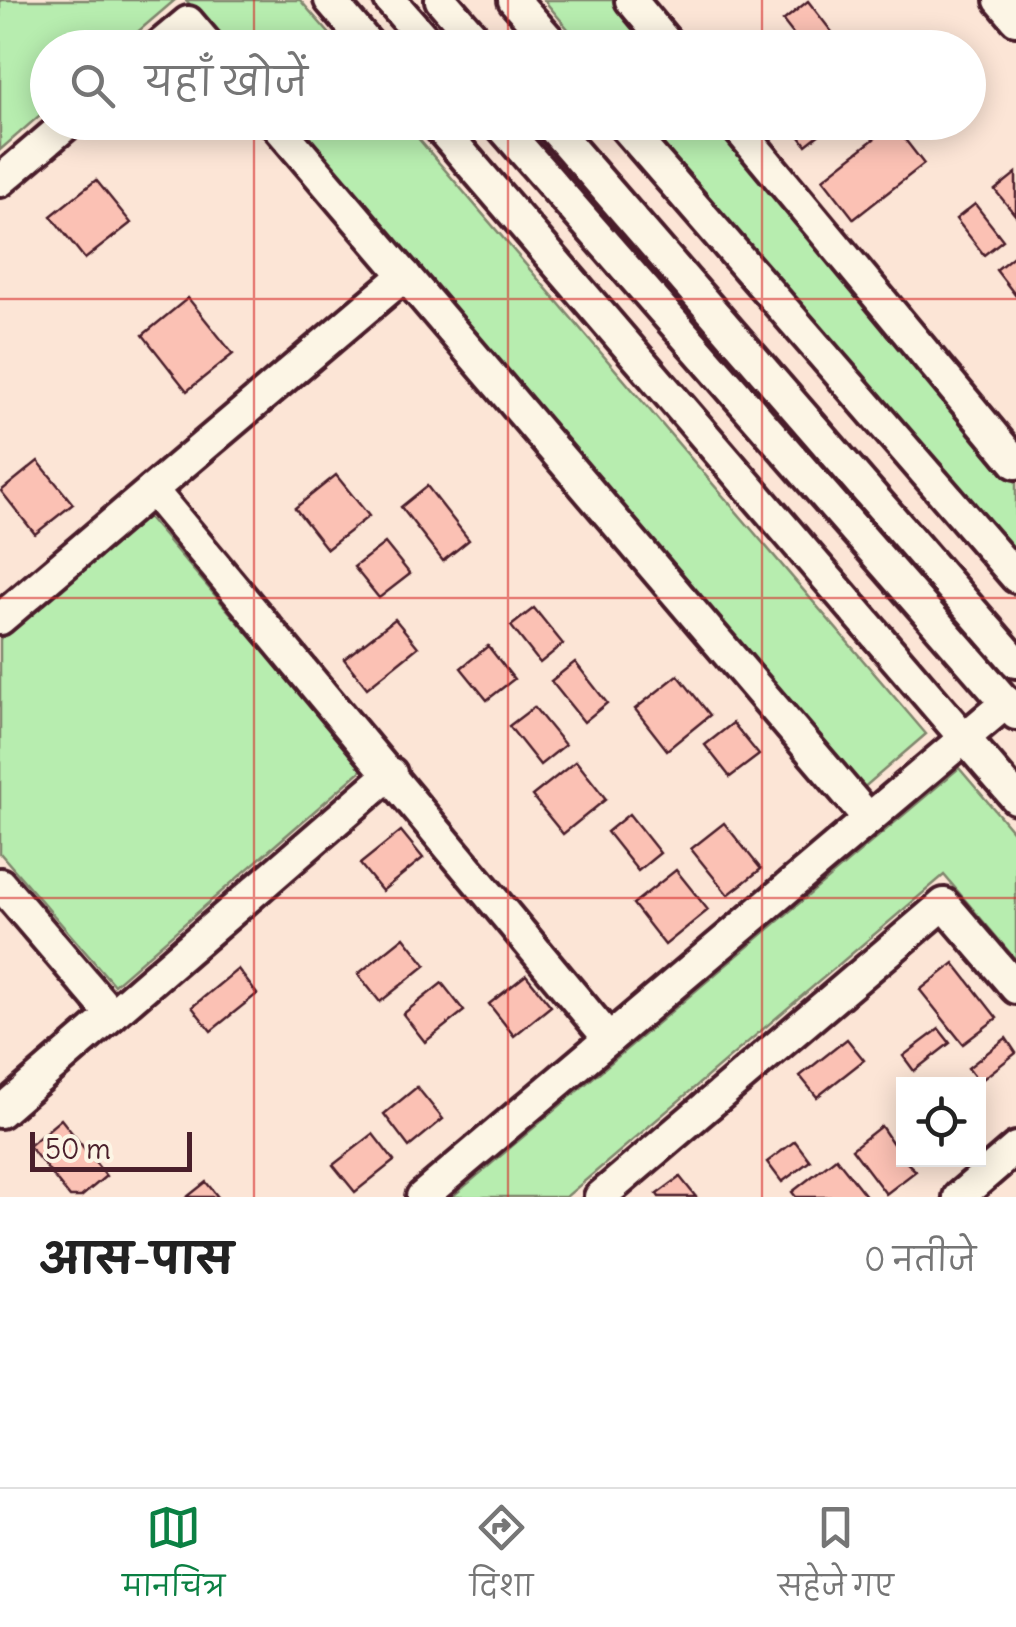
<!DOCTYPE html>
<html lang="hi">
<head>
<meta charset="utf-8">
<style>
	body { margin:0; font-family:Delius,"Playpen Sans Deva",sans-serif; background:#f6f6f6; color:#222 }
	.controls { position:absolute; right:30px; bottom:30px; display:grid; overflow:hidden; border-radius:0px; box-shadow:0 5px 25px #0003 }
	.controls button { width:90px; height:90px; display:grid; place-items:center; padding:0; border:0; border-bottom:2px solid #e0e0e0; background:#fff; color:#222; font:50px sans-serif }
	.scale { position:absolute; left:30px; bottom:25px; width:162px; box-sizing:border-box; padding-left:10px; border:5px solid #4a1f2b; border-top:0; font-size:28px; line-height:35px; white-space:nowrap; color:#4a1f2b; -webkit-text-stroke:8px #fcf5e5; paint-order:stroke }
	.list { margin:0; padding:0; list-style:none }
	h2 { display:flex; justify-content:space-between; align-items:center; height:130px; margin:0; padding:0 40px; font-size:42px }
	h2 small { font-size:32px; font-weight:400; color:#767676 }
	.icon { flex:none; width:55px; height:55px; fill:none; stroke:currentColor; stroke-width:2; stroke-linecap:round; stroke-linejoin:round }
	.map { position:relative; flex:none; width:1016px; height:1197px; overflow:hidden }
	.search { position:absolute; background:#fff; box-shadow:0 5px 25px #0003; left:30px; right:30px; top:30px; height:110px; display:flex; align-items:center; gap:25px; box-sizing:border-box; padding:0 35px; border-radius:55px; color:#767676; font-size:38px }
	.sheet { height:290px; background:#fff }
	nav { display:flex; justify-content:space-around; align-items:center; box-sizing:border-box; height:140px; border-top:2px solid #e0e0e0; background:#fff; font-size:28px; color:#767676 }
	nav a { display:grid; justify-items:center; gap:5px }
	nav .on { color:#0b8043 }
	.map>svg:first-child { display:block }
	.green { fill:#b7edaf; stroke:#80866d; stroke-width:2.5 }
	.building { fill:#fbc1b4; stroke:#4a1f2b; stroke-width:2.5 }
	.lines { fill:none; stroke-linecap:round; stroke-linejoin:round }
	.minor-casing { stroke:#4a1f2b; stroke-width:38 }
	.minor { stroke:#fcf5e5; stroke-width:30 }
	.grid { fill:none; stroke:#d62828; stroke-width:2.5; stroke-opacity:0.55 }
</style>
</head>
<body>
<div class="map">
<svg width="1016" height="1197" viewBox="0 0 1016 1197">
	<rect width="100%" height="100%" fill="#fce5d6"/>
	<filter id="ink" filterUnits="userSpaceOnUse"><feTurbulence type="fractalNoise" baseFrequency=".01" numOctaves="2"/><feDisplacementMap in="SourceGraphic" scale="20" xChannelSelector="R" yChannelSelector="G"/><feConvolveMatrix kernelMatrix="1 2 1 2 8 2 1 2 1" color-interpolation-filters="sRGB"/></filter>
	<g filter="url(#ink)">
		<g class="green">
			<polygon points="0,0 175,0 120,47 48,48 47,109 0,150"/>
			<polygon points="186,0 300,0 341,47 227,47"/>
			<polygon points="544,0 617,0 656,47 583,47"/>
			<polygon points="291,123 405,123 926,734 861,790"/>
			<polygon points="646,123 718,123 1016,482 1016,570"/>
			<polygon points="145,514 364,768 114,985 0,853 0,639"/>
			<polygon points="959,768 1016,835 1016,960 944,875 566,1197 452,1197"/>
		</g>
		<g class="building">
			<polygon points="808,1 835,36 820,48 804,48 783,21"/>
			<polygon points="789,122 827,122 830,126 806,145"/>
			<polygon points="893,124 924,164 854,219 823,179"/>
			<polygon points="1016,173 1016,216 995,190"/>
			<polygon points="96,180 131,223 85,259 51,216"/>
			<polygon points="975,204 1003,240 984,255 956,219"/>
			<polygon points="1016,254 1016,296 996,270"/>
			<polygon points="188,298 233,354 187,391 143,335"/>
			<polygon points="38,461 73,504 35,534 1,491"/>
			<polygon points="336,475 369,516 327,549 295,508"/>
			<polygon points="427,486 469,540 443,561 401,507"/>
			<polygon points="385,543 410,574 379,598 354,567"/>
			<polygon points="534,608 563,644 540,663 511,626"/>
			<polygon points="395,619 418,647 367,688 344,659"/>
			<polygon points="488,646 514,679 487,700 461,668"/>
			<polygon points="575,662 607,703 584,722 551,681"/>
			<polygon points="678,675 710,715 667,750 635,709"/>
			<polygon points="534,707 565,745 540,765 509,726"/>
			<polygon points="733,723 759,755 730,777 705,745"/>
			<polygon points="576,761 606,799 563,834 532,796"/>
			<polygon points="629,814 660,853 638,871 607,832"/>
			<polygon points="724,823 761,869 728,895 691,849"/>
			<polygon points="401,831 423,858 382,891 360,864"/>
			<polygon points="676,870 708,910 665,945 633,904"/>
			<polygon points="404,937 426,965 380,1002 358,974"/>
			<polygon points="954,963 997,1018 963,1044 920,990"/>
			<polygon points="238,969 257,994 211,1031 192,1007"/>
			<polygon points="526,975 551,1006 514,1036 489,1004"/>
			<polygon points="442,983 464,1011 425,1042 403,1014"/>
			<polygon points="939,1029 950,1043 914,1071 903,1056"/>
			<polygon points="1006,1038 1016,1053 979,1082 968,1068"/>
			<polygon points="847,1039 864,1060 817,1097 800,1076"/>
			<polygon points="417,1087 443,1119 409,1147 384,1114"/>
			<polygon points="61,1119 106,1176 81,1197 70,1197 29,1146"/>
			<polygon points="881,1126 904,1160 916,1171 886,1194 852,1149"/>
			<polygon points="373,1134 394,1161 355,1192 333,1165"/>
			<polygon points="795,1141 810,1161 782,1182 767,1162"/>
			<polygon points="836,1158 867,1197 796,1197 792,1192"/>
			<polygon points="680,1177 696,1197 659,1197 657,1194"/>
			<polygon points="206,1182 218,1197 187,1197"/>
		</g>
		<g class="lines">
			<defs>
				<g id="minor">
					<polyline points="330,0 371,48"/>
					<polyline points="390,0 432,48"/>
					<polyline points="441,0 483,48"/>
					<polyline points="514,0 556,48"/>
					<polyline points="631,0 671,48"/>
					<polyline points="1000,0 1016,19"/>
					<polyline points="157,48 188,22 210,48"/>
					<polyline points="274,122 869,819"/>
					<polyline points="435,122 1016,798"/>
					<polyline points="498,122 1016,714"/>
					<polyline points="548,122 1016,662"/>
					<polyline points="621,122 1016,577"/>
					<polyline points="733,122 1016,463"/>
					<polyline points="0,181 69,122"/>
					<polyline points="152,490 609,1039"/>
					<polyline points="0,619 405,275"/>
					<polyline points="0,884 112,1015"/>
					<polyline points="0,1112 391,773"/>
					<polyline points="422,1197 1007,702"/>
					<polyline points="600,1197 944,904 1016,988"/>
					<polyline points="959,1197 1016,1148"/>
				</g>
			</defs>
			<use href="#minor" class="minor-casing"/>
			<use href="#minor" class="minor"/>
		</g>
	</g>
	<path class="grid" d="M254,0V48M508,0V48M762,0V48M254,122V1197M508,122V1197M762,122V1197M0,299H1016M0,598H1016M0,898H1016"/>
</svg>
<div class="controls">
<button><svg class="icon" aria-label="locate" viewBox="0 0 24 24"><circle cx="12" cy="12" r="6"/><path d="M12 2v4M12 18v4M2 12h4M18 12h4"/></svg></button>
</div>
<div class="scale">50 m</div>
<div class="search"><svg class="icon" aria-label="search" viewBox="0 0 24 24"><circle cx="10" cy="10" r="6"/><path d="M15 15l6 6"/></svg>यहाँ खोजें</div>
</div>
<section class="sheet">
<h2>आस-पास<small>0 नतीजे</small></h2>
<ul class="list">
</ul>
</section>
<nav>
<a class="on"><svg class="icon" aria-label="map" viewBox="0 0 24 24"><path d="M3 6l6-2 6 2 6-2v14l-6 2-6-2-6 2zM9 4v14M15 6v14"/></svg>मानचित्र</a>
<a><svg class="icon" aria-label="directions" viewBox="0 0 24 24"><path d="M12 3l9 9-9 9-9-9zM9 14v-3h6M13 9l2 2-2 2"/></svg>दिशा</a>
<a><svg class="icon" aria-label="saved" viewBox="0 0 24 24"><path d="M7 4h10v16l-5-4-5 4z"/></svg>सहेजे गए</a>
</nav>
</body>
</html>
